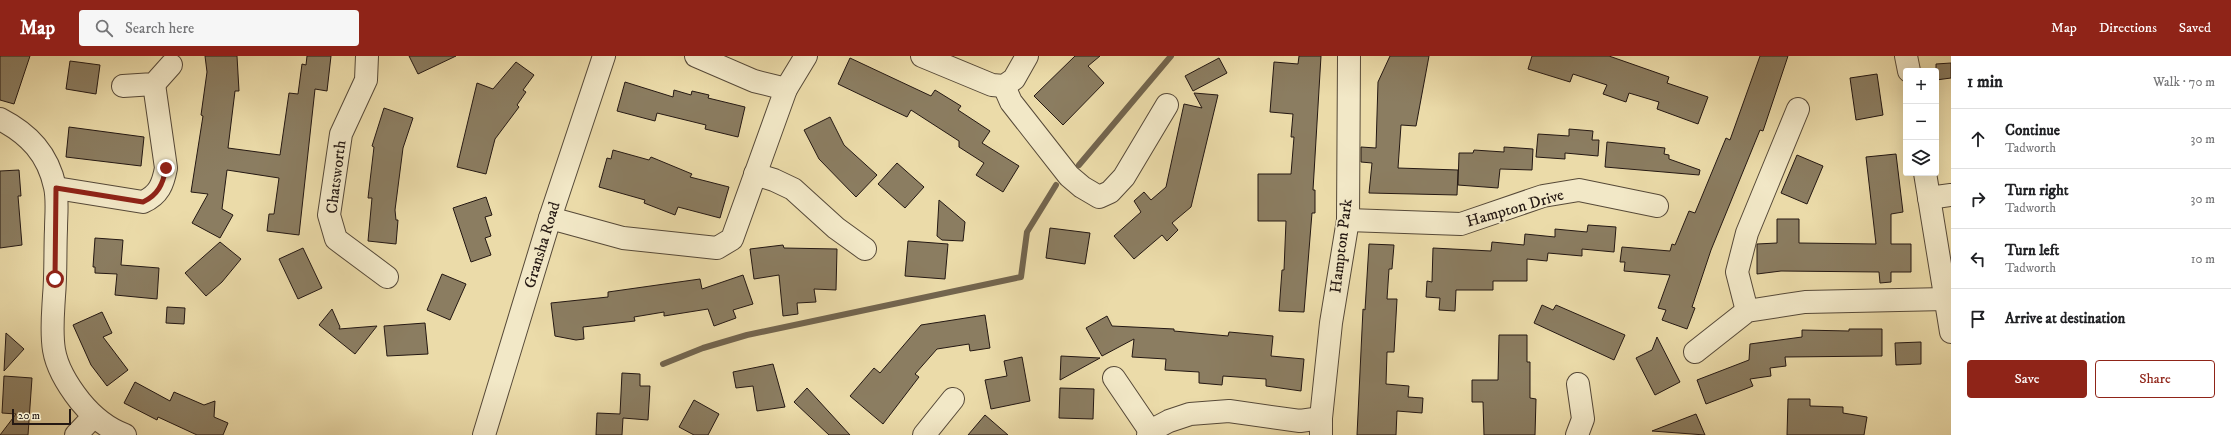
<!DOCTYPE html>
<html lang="en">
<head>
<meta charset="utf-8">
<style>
	body { margin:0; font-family:"IM FELL DW Pica",serif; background:#f6f6f6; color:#202124 }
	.controls { position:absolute; right:12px; top:12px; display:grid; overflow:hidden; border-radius:4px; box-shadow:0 4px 16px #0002 }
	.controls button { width:36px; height:36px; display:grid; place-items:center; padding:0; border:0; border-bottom:1px solid #e0e0e0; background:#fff; color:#202124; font:20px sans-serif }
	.scale { position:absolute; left:12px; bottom:10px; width:59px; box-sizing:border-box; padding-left:4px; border:2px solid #241813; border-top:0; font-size:11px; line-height:14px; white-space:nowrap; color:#241813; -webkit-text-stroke:3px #f2e8c7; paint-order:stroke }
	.stop { position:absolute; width:12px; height:12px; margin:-9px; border:3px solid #8f2418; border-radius:50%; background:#fff }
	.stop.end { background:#8f2418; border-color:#fff; box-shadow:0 1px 4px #0008 }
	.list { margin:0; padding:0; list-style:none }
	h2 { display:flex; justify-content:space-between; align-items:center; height:52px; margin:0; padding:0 16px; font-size:17px }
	h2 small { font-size:13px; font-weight:400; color:#757577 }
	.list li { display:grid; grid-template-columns:26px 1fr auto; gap:12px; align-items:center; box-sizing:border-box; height:60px; padding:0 16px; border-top:1px solid #e0e0e0 }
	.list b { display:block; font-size:15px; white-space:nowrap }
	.list p { margin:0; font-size:13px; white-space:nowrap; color:#757577 }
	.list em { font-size:13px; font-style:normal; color:#757577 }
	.actions { display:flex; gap:8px; padding:12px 16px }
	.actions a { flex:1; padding:9px 0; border:1px solid #8f2418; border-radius:4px; text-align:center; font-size:14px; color:#8f2418 }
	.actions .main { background:#8f2418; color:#fff }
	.icon { flex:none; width:22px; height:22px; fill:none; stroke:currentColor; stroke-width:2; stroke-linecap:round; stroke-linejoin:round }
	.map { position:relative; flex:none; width:1951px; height:379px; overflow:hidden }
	header { display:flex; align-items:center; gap:24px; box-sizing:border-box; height:56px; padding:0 20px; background:#8f2418; color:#fff }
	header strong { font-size:19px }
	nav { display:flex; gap:22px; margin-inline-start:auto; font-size:14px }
	.search { width:280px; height:36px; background:#f6f6f6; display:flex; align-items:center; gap:10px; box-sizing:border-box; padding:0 14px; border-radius:4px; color:#757577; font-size:15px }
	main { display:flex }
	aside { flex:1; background:#fff }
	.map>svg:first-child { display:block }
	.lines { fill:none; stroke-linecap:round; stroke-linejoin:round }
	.stream { stroke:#73654e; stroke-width:6 }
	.building { fill:#8b7d61; stroke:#241813 }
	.minor-casing { stroke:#564938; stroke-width:24 }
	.minor { stroke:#f2e8c7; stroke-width:22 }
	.route { stroke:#8f2418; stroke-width:5 }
	.labels { text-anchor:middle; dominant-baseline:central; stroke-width:4; stroke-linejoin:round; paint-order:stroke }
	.street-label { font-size:16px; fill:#241813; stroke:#f2e8c7 }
</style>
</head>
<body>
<header>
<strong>Map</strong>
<div class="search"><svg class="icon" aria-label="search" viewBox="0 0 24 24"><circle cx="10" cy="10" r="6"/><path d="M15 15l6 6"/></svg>Search here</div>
<nav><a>Map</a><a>Directions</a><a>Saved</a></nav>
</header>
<main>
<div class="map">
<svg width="1951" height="379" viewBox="0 0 1951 379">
	<rect width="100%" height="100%" fill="#ebdba9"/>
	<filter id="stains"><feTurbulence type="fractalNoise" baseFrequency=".005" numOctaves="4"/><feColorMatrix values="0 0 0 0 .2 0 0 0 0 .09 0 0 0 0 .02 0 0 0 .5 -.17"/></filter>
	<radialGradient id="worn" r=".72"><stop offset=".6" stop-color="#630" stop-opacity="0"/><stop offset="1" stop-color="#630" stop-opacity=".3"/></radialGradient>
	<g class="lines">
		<g class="stream">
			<polyline points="1079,109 1171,0"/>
			<polyline points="663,308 703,292 747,279 1021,221 1027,176 1056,129"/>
		</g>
	</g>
	<g class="building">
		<polygon points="0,0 30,0 14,48 0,44"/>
		<polygon points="205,0 237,0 239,35 235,35 228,92 280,99 289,37 298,38 302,8 306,9 307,0 331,0 327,35 315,33 299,179 267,175 269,158 274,158 279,122 227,114 222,153 233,159 220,182 192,167 208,138 191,136 203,60 201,59 207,16"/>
		<polygon points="409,0 456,0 418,18"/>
		<polygon points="1075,0 1100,0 1088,10 1104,27 1063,69 1034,40"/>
		<polygon points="1299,0 1321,0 1313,134 1315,134 1315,157 1312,157 1304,256 1279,255 1282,214 1284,214 1286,165 1258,165 1258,118 1291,118 1294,81 1291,81 1293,58 1270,56 1274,6 1298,8"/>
		<polygon points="1390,0 1429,0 1416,70 1401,69 1398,112 1458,114 1457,139 1369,137 1372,107 1361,106 1361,91 1376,92 1378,26"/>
		<polygon points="1532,0 1609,0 1669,21 1667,27 1708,41 1698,68 1657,53 1659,46 1629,37 1626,46 1603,38 1607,29 1573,18 1570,26 1528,13"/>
		<polygon points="1760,0 1788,0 1763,75 1760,74 1711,194 1692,251 1695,252 1687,273 1662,264 1666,254 1658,252 1670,219 1624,215 1625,206 1620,206 1622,191 1670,195 1672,188 1675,189 1689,155 1695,157 1726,82 1730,84"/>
		<polygon points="850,2 931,40 935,34 961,50 958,54 990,75 982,87 1019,110 1003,136 976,119 984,107 959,91 959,85 911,54 907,61 838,28"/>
		<polygon points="1219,2 1227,17 1193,35 1185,20"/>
		<polygon points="70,5 100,9 96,38 66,33"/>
		<polygon points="516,6 534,19 523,34 526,36 517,49 519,51 495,83 486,118 457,111 477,27 493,33"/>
		<polygon points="1951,7 1951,22 1936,24 1936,8"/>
		<polygon points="1877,18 1883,59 1856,64 1850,22"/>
		<polygon points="625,26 673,41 674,34 691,39 692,35 709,39 708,42 745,51 738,81 705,73 706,69 657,57 655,65 617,55"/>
		<polygon points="1194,37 1218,39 1191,151 1172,167 1178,174 1167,185 1162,179 1134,203 1114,180 1141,156 1134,145 1144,136 1151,144 1166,131 1184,48 1202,52"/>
		<polygon points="384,52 413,62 403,92 395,154 396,164 398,164 396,188 368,185 372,142 368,142 374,91 372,90"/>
		<polygon points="830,61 844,89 877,119 856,141 819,103 804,74"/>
		<polygon points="69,71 144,81 141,110 66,101"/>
		<polygon points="1569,73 1593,75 1592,84 1599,84 1598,100 1565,97 1565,103 1536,101 1538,78 1569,80"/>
		<polygon points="1607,86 1665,92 1664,98 1669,99 1669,103 1700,114 1699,119 1605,111"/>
		<polygon points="1504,91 1533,93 1532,114 1500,113 1498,132 1458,129 1459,97 1473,97 1474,94 1504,96"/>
		<polygon points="613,94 649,104 651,101 692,118 690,121 729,131 720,162 678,151 675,159 644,147 645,144 599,131 607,102 611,103"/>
		<polygon points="1896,98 1903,156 1891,158 1891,188 1911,188 1911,216 1891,216 1891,226 1880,227 1879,216 1781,215 1757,218 1757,188 1777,187 1777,163 1799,163 1799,187 1876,188 1866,101"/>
		<polygon points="1797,99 1823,110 1807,148 1781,137"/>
		<polygon points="897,107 924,131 905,152 878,128"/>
		<polygon points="19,114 21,140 18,140 22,189 0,192 0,115"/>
		<polygon points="486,141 492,159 485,161 491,180 485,182 491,199 471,206 453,152"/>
		<polygon points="939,144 965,166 963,185 942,184 937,180"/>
		<polygon points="1588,169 1616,171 1614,196 1582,193 1582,200 1548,197 1547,205 1527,203 1527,225 1493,225 1493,234 1456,234 1455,255 1439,254 1440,242 1426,241 1427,225 1432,226 1433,192 1491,195 1492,186 1524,189 1525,178 1555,181 1555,173 1587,176"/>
		<polygon points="1050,172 1090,177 1085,208 1046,202"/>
		<polygon points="95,182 123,184 121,209 159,212 157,243 115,239 117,218 95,217 95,211 93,211"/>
		<polygon points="908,185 948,188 945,223 905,220"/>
		<polygon points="220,186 241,203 222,226 206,240 185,217"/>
		<polygon points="1369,188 1394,189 1392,213 1389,213 1387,243 1397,243 1394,296 1387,296 1386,328 1409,330 1408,341 1423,342 1422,357 1397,355 1396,379 1357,379 1363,253 1365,254"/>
		<polygon points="783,189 784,192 837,193 836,234 814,233 816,246 797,247 798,258 783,260 779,219 754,223 750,193"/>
		<polygon points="303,192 322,232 298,243 279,203"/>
		<polygon points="442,218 466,228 450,264 427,254"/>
		<polygon points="743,219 753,248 733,254 736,262 714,270 708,253 664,260 664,256 634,261 635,265 583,271 584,283 576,284 555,280 551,247 608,241 608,236 700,223 702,233"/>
		<polygon points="1542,249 1553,254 1556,249 1625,279 1614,304 1534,267"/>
		<polygon points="167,251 185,252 184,268 166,267"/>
		<polygon points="332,253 340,271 339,273 377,270 355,298 319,269"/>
		<polygon points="102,256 112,277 103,281 128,314 107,330 91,309 73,269"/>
		<polygon points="985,259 990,292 970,295 969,288 937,293 915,318 919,321 883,368 850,340 874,312 880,317 921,269"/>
		<polygon points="1107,260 1112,270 1174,273 1174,275 1228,280 1229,276 1273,280 1271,300 1304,303 1301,335 1266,330 1266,323 1223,320 1222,329 1199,327 1199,316 1165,314 1166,303 1132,301 1134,283 1102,300 1086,272"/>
		<polygon points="425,267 428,298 387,300 384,270"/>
		<polygon points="1849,273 1882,273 1882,300 1785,301 1786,310 1770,312 1771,320 1750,323 1753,330 1706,348 1697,324 1749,304 1750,288 1802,281 1802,274 1849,275"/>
		<polygon points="6,277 24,293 4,315"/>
		<polygon points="1499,279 1527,279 1527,306 1530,306 1530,342 1536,343 1535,379 1484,379 1483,346 1472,346 1472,324 1498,324"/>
		<polygon points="1657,281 1680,326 1655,339 1636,302 1652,294"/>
		<polygon points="1921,286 1921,308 1896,309 1895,287"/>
		<polygon points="1061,300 1100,302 1060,324"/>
		<polygon points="1022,301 1030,345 991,353 985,324 1007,320 1004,305"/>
		<polygon points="773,308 785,351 757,355 753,330 736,332 733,316"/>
		<polygon points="622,317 640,318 640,330 650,330 648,364 623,362 622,379 596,379 597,357 620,358"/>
		<polygon points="4,320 32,322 28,379 0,379 16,358 2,357"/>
		<polygon points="135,326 170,345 174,336 204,349 215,345 214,361 228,367 223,379 197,379 158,361 157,364 124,347"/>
		<polygon points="807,332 850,379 829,379 794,346"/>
		<polygon points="1060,332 1094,333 1093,363 1059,362"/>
		<polygon points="1788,343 1810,343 1810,350 1843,351 1843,357 1867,361 1864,379 1787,379"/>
		<polygon points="694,344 719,358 708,379 694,379 679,371"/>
		<polygon points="1696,358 1705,379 1652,375"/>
		<polygon points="985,359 1008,379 968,379"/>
	</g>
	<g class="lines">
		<defs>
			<g id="minor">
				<polyline points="367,0 366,24 341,78 329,159 336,183 387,221"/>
				<polyline points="696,0 754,25 786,33"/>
				<polyline points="922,0 992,29 1004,30 1014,23 1027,0"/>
				<polyline points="1906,0 1909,15"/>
				<polyline points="123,30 154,28 171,9"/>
				<polyline points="1004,30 1011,46 1069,120 1082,131 1099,141 1110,136 1124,121 1167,49"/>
				<path d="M0,63C29,78 48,98 55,131C58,144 56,160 56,173C55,195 56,218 54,240C53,258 51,276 54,294C57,312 69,331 80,345C93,361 106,372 125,379"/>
				<polyline points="1925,117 1951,276"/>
				<polyline points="755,118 774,124 793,133 836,172 865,193"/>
				<path d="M56,132L143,146C159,139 163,128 166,112L154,28"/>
				<polyline points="1929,142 1951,139"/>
				<polyline points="550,162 623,182 717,192 732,183 786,33 806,0"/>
				<polyline points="1348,164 1461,168 1543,140 1579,134 1657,150"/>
				<polyline points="1747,255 1737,216 1747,177 1798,53"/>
				<polyline points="1695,296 1747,255 1805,246 1946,243"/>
				<polyline points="1114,322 1150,375"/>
				<polyline points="76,379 93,361"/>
				<polyline points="484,379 550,162 604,0"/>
				<polyline points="924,379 953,343"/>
				<polyline points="1148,379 1150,375 1169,365 1190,358 1229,355 1300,365 1321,362"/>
				<polyline points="1321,379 1321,362 1331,267 1348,164 1349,0"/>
				<polyline points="1577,379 1583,363 1578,328"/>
			</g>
		</defs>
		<use href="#minor" class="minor-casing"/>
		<use href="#minor" class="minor"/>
	</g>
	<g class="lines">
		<path class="route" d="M55,223L56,132L143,146C158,139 163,128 166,112"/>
	</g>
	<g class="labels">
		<g class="street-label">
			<text transform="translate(336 121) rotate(-83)">Chatsworth</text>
			<text transform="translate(1515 152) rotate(-16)">Hampton Drive</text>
			<text transform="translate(542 189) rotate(-73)">Gransha Road</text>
			<text transform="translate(1341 190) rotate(-83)">Hampton Park</text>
		</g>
	</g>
	<rect width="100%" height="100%" filter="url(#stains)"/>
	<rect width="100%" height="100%" fill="url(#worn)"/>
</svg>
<div class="controls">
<button>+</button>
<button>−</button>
<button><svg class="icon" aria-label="layers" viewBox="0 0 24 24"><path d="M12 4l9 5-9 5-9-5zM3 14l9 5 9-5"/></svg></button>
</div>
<div class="scale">20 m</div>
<div class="stop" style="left:55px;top:223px"></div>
<div class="stop end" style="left:166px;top:112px"></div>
</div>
<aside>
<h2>1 min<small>Walk · 70 m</small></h2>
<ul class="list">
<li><svg class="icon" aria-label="ahead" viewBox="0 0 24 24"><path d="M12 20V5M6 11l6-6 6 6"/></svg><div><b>Continue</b><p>Tadworth</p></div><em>30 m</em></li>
<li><svg class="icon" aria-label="right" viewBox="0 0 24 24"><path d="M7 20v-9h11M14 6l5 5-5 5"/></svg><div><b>Turn right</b><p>Tadworth</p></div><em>30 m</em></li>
<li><svg class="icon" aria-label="left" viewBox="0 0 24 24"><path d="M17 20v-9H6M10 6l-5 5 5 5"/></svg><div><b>Turn left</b><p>Tadworth</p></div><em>10 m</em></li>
<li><svg class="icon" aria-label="arrive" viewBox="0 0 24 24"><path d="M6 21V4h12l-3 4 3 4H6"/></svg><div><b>Arrive at destination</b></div></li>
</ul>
<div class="actions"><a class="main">Save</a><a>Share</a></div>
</aside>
</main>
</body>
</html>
